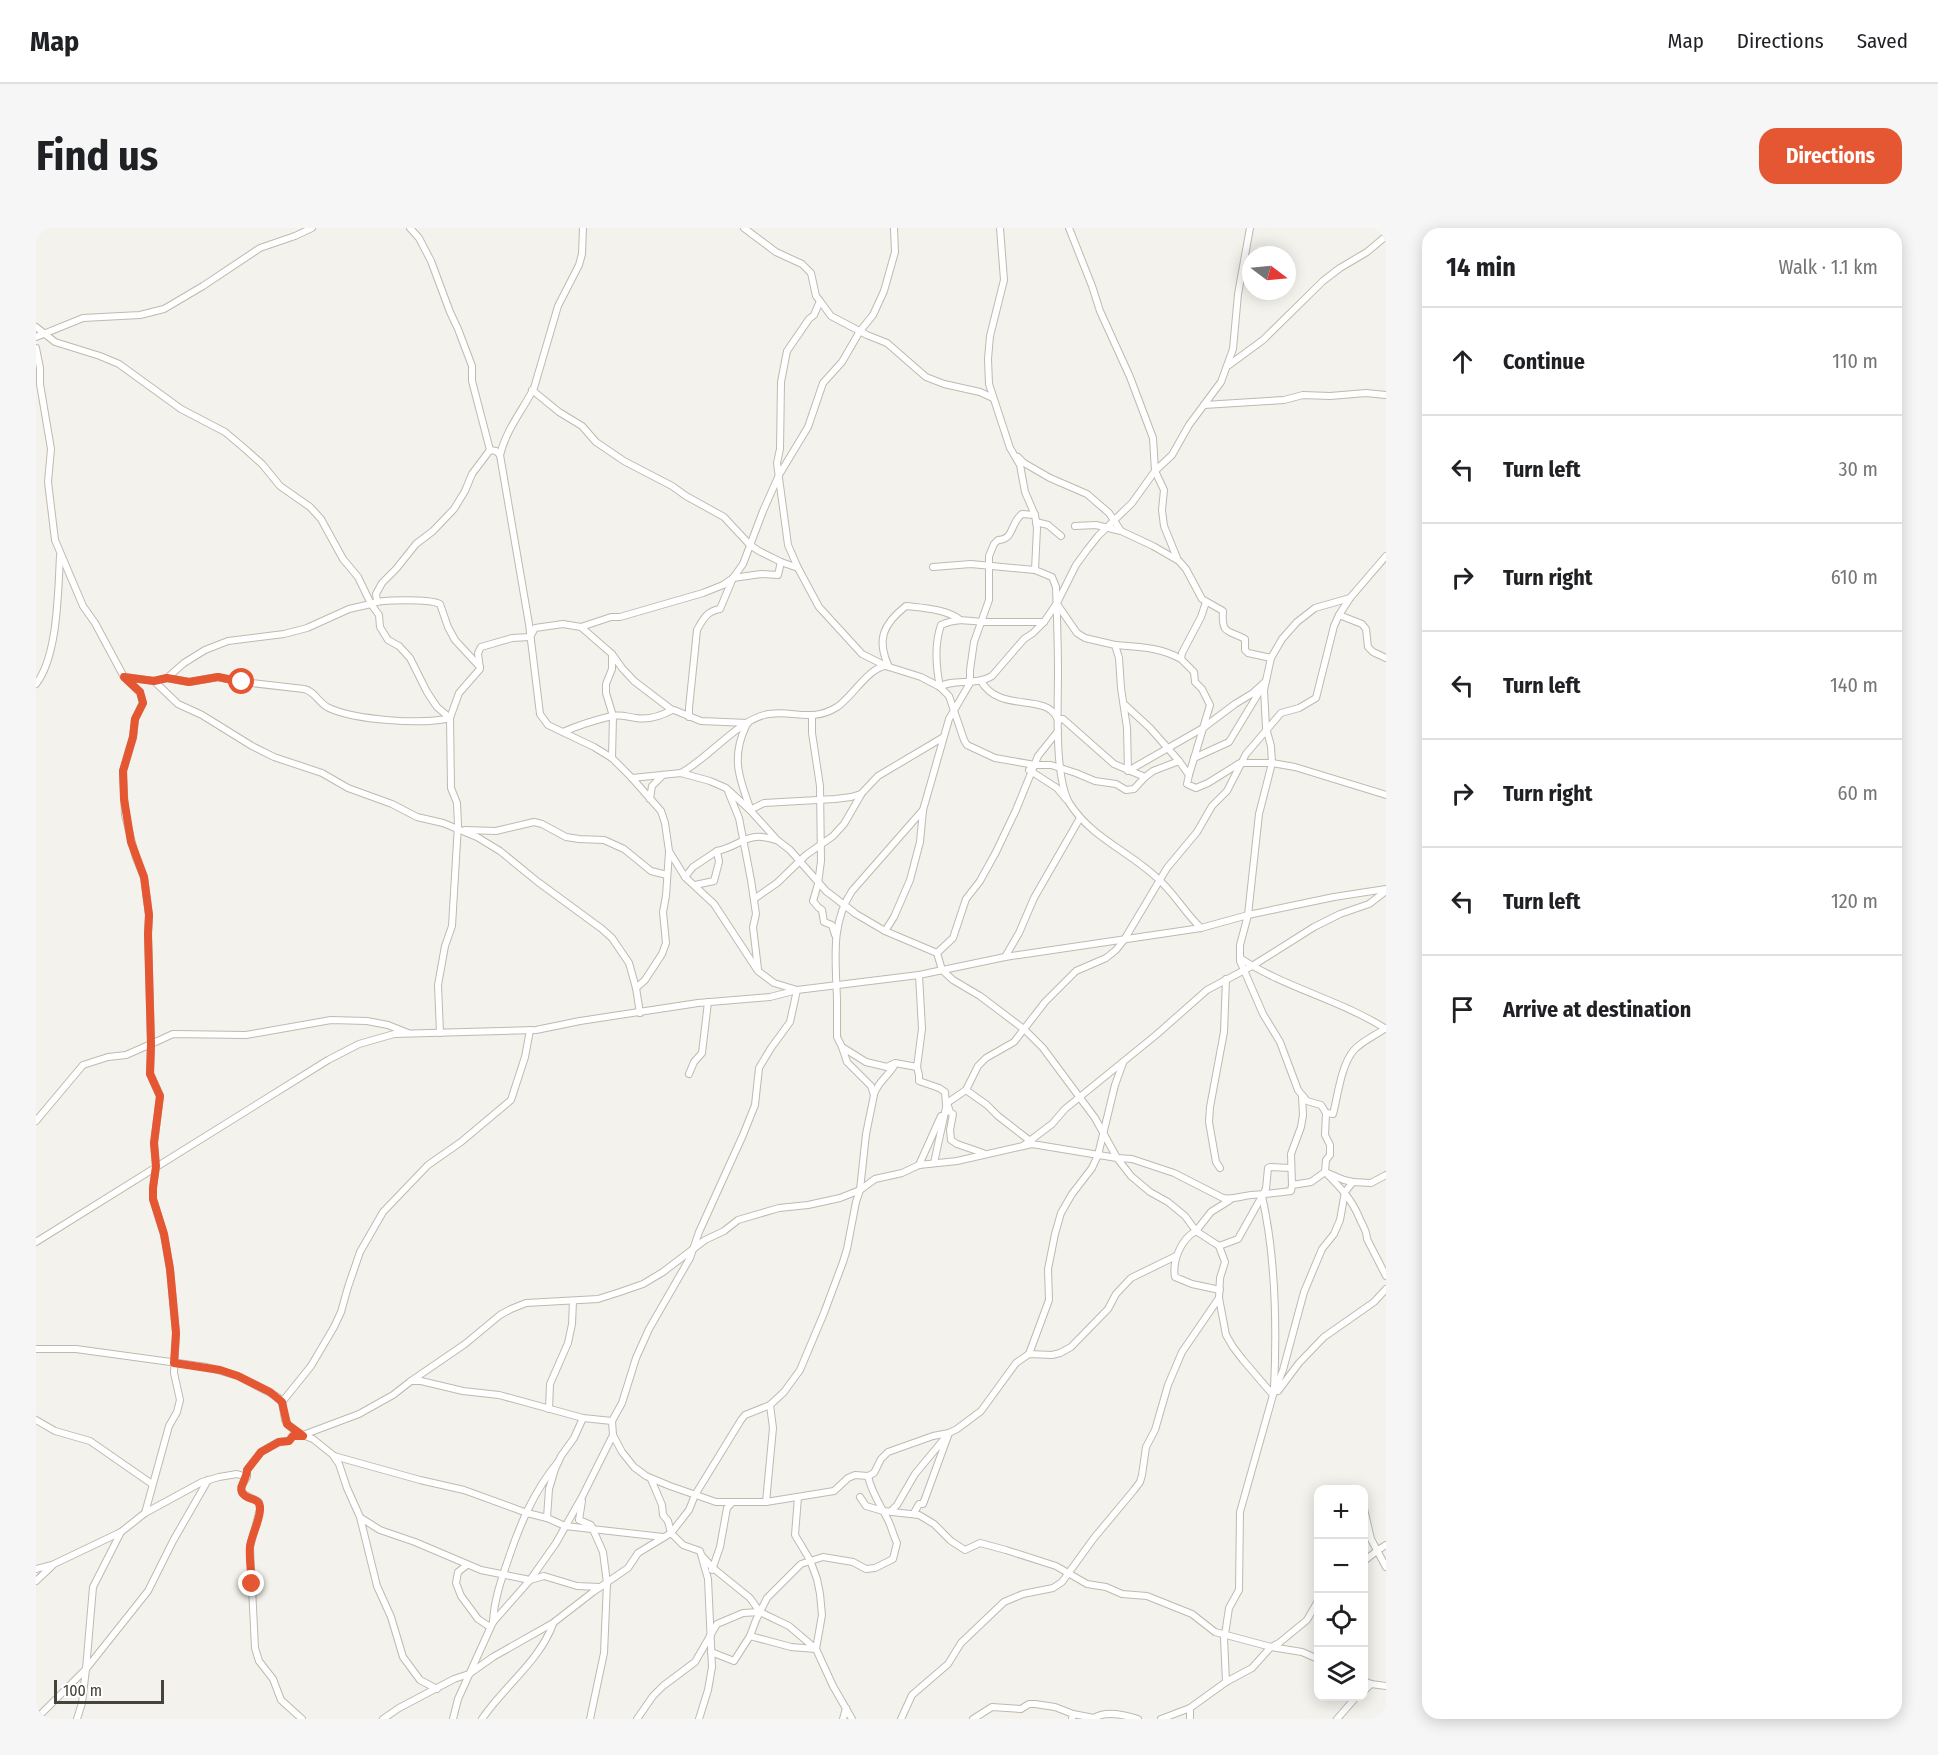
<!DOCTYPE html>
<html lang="en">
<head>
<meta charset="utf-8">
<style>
	body { margin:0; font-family:"Fira Sans Condensed",sans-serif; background:#f6f6f6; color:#202124 }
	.controls { position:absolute; right:18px; bottom:18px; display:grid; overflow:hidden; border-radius:12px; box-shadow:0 3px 15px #0003 }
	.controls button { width:54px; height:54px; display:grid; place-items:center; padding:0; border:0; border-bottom:2px solid #e0e0e0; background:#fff; color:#202124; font:30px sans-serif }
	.compass { position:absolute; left:1206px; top:18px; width:54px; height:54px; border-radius:50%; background:#fff; box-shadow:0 3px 15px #0003; rotate:106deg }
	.scale { position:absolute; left:18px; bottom:15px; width:110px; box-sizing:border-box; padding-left:6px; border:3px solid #48433a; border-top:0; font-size:16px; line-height:21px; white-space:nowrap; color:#48433a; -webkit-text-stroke:4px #fff; paint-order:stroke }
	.stop { position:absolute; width:18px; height:18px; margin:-14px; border:4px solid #e55732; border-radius:50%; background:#fff }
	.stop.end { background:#e55732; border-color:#fff; box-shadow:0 2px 6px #0008 }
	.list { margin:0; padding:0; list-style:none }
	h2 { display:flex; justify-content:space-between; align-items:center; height:78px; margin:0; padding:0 24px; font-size:26px }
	h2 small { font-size:20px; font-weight:400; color:#757577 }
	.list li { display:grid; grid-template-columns:39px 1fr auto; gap:18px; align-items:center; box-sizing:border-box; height:108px; padding:0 24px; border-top:2px solid #e0e0e0 }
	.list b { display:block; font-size:22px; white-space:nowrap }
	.list em { font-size:20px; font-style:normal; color:#757577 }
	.icon { flex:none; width:33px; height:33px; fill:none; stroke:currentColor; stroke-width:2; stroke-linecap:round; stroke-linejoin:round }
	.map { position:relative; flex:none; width:1350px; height:1491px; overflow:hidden; border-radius:18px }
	header { display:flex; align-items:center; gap:36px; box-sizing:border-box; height:84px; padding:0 30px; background:#fff; border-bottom:2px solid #e0e0e0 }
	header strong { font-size:28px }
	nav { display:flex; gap:33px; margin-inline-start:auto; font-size:21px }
	.intro { display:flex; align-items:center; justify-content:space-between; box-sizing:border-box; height:144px; padding:0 36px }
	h1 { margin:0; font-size:42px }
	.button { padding:15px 27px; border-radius:18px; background:#e55732; color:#fff; font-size:21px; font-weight:700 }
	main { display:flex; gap:36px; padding:0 36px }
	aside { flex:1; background:#fff; border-radius:18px; box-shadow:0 3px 15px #0003 }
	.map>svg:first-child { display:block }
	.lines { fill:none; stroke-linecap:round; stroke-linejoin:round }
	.street-casing { stroke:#bfbaaf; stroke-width:8 }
	.street { stroke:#fff; stroke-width:6 }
	.route { stroke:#e55732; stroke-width:8 }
</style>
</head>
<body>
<header>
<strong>Map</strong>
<nav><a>Map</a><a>Directions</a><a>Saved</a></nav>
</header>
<div class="intro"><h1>Find us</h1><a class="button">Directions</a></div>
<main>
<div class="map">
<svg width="1350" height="1491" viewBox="0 0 1350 1491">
	<rect width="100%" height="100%" fill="#f4f2ec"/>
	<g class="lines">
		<defs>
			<g id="street">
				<polyline points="374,0 383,10 395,33 414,84 422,101 436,138 436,153 454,222"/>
				<path d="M547,0L546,26L543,37L522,78L498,160C486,183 470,202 464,227L493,396L504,486L512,497L558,519L576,530L596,550L625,583L629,595L633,623L649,649L678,676L722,743L738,755L761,762L754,794L735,820L723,840L719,877L707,907L663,1004L654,1030L613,1101L600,1130L586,1175L576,1193L577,1207L586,1224L598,1239L610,1248L634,1258L680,1274H730L798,1263L812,1250L819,1247L832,1248L838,1245L845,1231L852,1224L897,1208L913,1205L921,1201L945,1183L980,1135L993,1126L1016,1127L1024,1125L1035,1119L1072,1081L1080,1066L1095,1050L1140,1028"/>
				<polyline points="708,0 740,24 766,36 775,45 780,68 784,73"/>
				<path d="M964,0L968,52L954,108L952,131L953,156L974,220L984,237L989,264L999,287L1001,300L999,342L1016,349L1020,359C1021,388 1022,417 1022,445C1022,476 1018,551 1034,576C1055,609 1092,623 1120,649C1137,663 1148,684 1165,700"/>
				<polyline points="1033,0 1056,58 1064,83 1094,149 1117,210 1119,243 1128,262 1126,282 1128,298 1141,330"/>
				<path d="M0,99L19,114L64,128L83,136L145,181L189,204L208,220L226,236L244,258L274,279L285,291L307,331L322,349L335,376C344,371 394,371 404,376L412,399L419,412L444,439"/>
				<polyline points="0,109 47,90 104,87 128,81 167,58 224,20 259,8 276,0"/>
				<polyline points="0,120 4,140 4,156 15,221 12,254 19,312 47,378 59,395 88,449 118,453 131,450 148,435 169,422 192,413 248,406 271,400 313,381 335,376 343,387 344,399 352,412 363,418 374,430 391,464 401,479 414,490"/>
				<polyline points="1193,137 1227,112 1287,53 1304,40 1331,24 1350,8"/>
				<polyline points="496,162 523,184 546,198 560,214 588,233 636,258 650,268 688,289 714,317 723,323 745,334 762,340 783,379 826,426 850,438 885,449 904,459 913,468 928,512 931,517 959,530 999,537 1015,537 1040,545 1059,553 1080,556 1090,562 1098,561 1109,549"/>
				<polyline points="1168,177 1248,172 1267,167 1294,168 1330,165 1350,167"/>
				<path d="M982,229L988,235L1014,250L1051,266L1073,285L1085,303L1117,318L1143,333L1150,341L1166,371L1187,383C1185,407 1193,402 1209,411V422L1212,425L1235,430"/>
				<polyline points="1000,294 1012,297 1025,308"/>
				<polyline points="1039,298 1060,297 1085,303"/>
				<polyline points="897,339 935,336 999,342"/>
				<polyline points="762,340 752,317 741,235 744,221 745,154 751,123 773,91 778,87 784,73 795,88 831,107 851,115 890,149 908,156 944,164 957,170"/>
				<path d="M1314,370L1279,380L1261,394L1246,411L1235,430L1228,462L1230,500L1235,518L1236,535L1223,586L1212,687L1204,717V733L1227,786L1244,814L1262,862L1271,873L1285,877L1290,885L1289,907L1294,917V927L1290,932L1289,944C1303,958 1315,970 1323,989C1326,997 1331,1002 1331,1011L1350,1048"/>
				<polyline points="341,373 340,366 346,355 360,341 380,316 397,303 418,281 429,263 436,246 454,222 460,223 464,227"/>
				<polyline points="1021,376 1041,405 1049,410 1079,417 1083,430 1085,460 1091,500 1092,543 1167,500 1199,476 1217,465 1230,453 1193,514 1158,530"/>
				<polyline points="1303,387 1326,396 1330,401 1332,419 1337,424 1350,430"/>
				<polyline points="545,399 575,389 584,389 667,365 687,357 697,350 725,346 742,347 745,334"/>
				<path d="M1079,417C1103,419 1124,419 1145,431"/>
				<polyline points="576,426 576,441 570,456 570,465 577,488 576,530"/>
				<path d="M853,439C840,412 847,396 870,378C887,380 909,381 923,391"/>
				<polyline points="88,449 104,464 107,475 99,491 97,509 87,543 89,587 100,630 108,649 113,687 112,706 115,816 137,806 210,807 295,792 331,793 352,797 372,805"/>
				<path d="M131,450L153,454L182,449L206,454L268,461C279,463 283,476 293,480C319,492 386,497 414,490"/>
				<polyline points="118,453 142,476 166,487 216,518 238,529 286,545 312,560 356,576 381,589 407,595 441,609 464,623 502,654 566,701 576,710 593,735 600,760 604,785"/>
				<path d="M945,453C964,486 1009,464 1021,490"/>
				<path d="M0,456C22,428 22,363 24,328"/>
				<path d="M904,459C916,450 940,458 956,448L988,411L997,405L1008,394L1021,375L1040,337L1051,322L1062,308L1096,275L1119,243L1136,227L1153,197L1185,154L1197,121L1202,66L1214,0"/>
				<path d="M904,459C900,439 898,417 905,397C920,390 931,392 946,394H1008"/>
				<polyline points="1089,477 1114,500 1143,533"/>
				<polyline points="776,487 776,505 784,558 785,633 782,656 777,673 782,679 786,682 788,694 796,697 799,707"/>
				<path d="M653,489V480L661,402C667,391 671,383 684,381L697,350L707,336L727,283L743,247L772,199L787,155L806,134L824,103L837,87L848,63L859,24L858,0"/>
				<polyline points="1022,494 1024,491 1027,491 1078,536 1109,549 1117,543 1143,533 1153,547 1151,556 1160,560 1172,555 1204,535 1236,535 1259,539 1350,567"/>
				<path d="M710,498C695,529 703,550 714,580"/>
				<path d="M527,504C543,497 559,492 576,488C584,486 592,489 600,490C612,492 625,488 636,482"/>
				<polyline points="993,542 1021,560 1030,571"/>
				<path d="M645,545C671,531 701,494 728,487C753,480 774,496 801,479C816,469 833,439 850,438"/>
				<polyline points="1153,547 1174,477 1166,461 1159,454 1158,444 1145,431 1146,425 1165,389 1170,374"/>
				<polyline points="596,550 645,545 674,553 690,560 714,582 741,612 754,622 790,663 820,686 849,703 901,725 906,742 917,752 944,768 989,802 1007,820 1059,890 1081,930 1095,948 1114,964 1132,974 1149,988 1160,1003 1175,984 1194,972"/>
				<polyline points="692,563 703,590 715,652 720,686 717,699 722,741"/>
				<polyline points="614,571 616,558 627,547"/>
				<polyline points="714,582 728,575 799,571 815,569 825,566"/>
				<polyline points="429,602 460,603 498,594 506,596 530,609 543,611 568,612 588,621 615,643 631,647"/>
				<polyline points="649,649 657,639 681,623"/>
				<path d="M659,657L678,653L683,634L681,623C706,618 710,602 740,612"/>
				<polyline points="718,671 741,655 770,627 797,608 808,596 826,565 842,548 906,510"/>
				<path d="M849,703L858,689L874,652L884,614L887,582L913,491L934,455V442L938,414L953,372V328L958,316L962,312C978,312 974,295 986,286L999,287"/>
				<polyline points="901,725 917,710 930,671 944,653 960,624 980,582 1002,528 1022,503"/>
				<polyline points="969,729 983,705 998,670 1044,590"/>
				<path d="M1204,730C1249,760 1305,772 1350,801"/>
				<path d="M883,747L886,801L881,839L859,835L851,839L830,834L806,819L801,809C801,797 801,784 801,772C800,734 794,696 816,663L887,582"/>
				<polyline points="600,760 609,752 626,726 630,715 627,684 630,668 633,624"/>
				<polyline points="404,805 402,757 409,718 416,698 422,597 421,575 415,560 414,490 423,465 444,441 442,425 445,419 476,410 494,409 499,400 527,396 545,399 576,426 586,440 598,453 636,482 638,482 665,493 712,495"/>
				<polyline points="881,839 883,847 883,853 903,860 909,864 910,876"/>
				<polyline points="653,846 658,834 666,825 672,774"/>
				<polyline points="930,862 951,877 962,888 993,912"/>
				<path d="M838,866C843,852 852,849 859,836"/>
				<polyline points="911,875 930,862 942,838 950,830 978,814 1009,774 1040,743 1070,730 1080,722 1088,712 1131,640 1161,604 1176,578 1191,563 1210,526 1245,485 1263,480 1280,470 1298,398 1303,387 1314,370 1350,328"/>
				<path d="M1290,885L1297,886C1302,867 1305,837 1318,822C1326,813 1340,807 1350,800"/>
				<polyline points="0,893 47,837 72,829 90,827 115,816 114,845 124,868 118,915 120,938 117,960 117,971 128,1007 134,1041 140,1105 138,1145 144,1172 141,1184 133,1198 109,1285"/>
				<polyline points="987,918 1016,896 1029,881 1120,807 1171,762 1216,738 1278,699 1304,686 1333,676 1350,663"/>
				<polyline points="898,935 911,875 914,884 917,886 914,902 915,912 921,916 947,925"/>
				<polyline points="883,937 905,888"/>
				<polyline points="1184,940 1180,934 1173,894 1174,879 1188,804 1190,751"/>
				<polyline points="1256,957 1255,926 1265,899 1267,887 1266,868"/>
				<path d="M1226,968C1240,1030 1241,1097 1238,1161"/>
				<polyline points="0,1014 292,832 323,816 358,806 500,802 544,793 662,775 734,769 761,762 883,747 969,729 1165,700 1212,687 1298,669 1350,661"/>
				<polyline points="1183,1018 1189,1034 1184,1050 1183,1070 1190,1107 1197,1119 1207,1132 1237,1167"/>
				<path d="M1184,1062L1156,1056L1139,1049C1136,1033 1145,1011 1160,1003L1183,1018L1202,1011L1230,961L1232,940L1234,939L1255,940"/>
				<polyline points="0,1121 40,1121 171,1139 202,1148 242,1169 246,1174 249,1192 253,1198 267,1207 277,1211 297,1227 303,1236 311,1260 324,1289 341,1358 355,1389 367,1429 384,1452 401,1461"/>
				<polyline points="993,1126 1013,1072 1012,1041 1019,1006 1025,985 1036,966 1056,940 1062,927 1079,857 1087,835"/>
				<path d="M375,1153L429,1116L464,1087L475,1081L490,1075L562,1071L584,1064L607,1056L627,1044L669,1012L688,1003L702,992L743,980L772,977L804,970L824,962L839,951L866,945L883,937L921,933L996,916L1081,930L1096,931L1138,945L1187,970C1197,972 1205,968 1215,967C1229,966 1241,965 1255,963L1256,957L1275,954L1289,944L1308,952L1317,954"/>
				<polyline points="1242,1163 1263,1135 1288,1109 1338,1074 1350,1061"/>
				<polyline points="246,1174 275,1138 298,1099 305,1084 312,1059 324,1024 347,984 392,937 425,914 475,872 489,829 494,802"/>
				<polyline points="513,1181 514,1156 532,1115 536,1096 537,1073"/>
				<polyline points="0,1192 19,1203 54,1213 116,1256"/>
				<polyline points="298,1228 384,1252 428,1262 491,1285 511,1290 529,1298 627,1309"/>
				<polyline points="615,1251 626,1277 627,1287 632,1293 635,1305 647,1317 664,1323 672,1351 676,1439 672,1462 663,1491"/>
				<polyline points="762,1269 759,1307 774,1332 781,1351 784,1366 786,1387 780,1421"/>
				<polyline points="824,1269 830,1278 847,1283 883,1287 898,1296 915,1313 929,1322 944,1315 970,1322 1020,1338 1051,1356 1070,1359 1086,1366 1111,1368 1156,1386 1179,1404 1235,1419 1266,1424 1282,1431"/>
				<polyline points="546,1273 543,1292 555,1297 567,1324 571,1355 568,1425 554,1491"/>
				<polyline points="730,1274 737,1200 734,1177"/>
				<polyline points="1328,1281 1335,1311 1350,1339"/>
				<polyline points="855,1283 861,1277 879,1246 913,1205 887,1276 883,1276 878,1285"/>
				<polyline points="325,1290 344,1302 379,1314 445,1342 494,1352 508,1348 541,1358 564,1359"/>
				<polyline points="511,1290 513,1261 519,1241 525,1228 538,1210 547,1190"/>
				<polyline points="666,1328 677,1340 714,1370 724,1384 753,1398 780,1421 797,1458 816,1491"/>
				<polyline points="1328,1333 1342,1322 1350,1317"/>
				<polyline points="431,1337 422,1344 420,1355 425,1368 442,1391 454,1399"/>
				<polyline points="0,1341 16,1337 85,1304 109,1285 166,1254 183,1249 201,1246 211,1249"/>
				<polyline points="676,1342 684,1319 691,1280 696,1275"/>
				<polyline points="0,1353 16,1338"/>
				<path d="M457,1394C458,1373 465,1352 472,1332C484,1296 498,1263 522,1234"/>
				<polyline points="714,1408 755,1419 780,1421"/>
				<path d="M675,1424L698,1433L714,1408L720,1392L731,1370L765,1336L787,1329L817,1334L830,1341L839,1340L857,1331L861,1315C857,1307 856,1300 852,1292C845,1278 835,1264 832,1248"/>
				<polyline points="1328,1453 1335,1456 1328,1463"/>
				<polyline points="1190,1454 1188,1410 1190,1400 1193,1380 1203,1362 1204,1284 1237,1167 1247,1142 1268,1064 1286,1021 1298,1006 1304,992 1309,964 1317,954 1335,955 1350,947"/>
				<polyline points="1335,1456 1350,1458"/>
				<path d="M1037,1486L1058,1490C1070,1482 1089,1487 1102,1491"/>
				<polyline points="0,1491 50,1441 112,1363 137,1313 172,1252"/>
				<polyline points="41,1491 46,1475 50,1441 57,1359 85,1304"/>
				<polyline points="266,1491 245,1472 237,1451 223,1433 219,1420 214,1319 224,1281 223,1274 206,1265 205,1259 211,1249 211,1242 225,1224 242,1214 253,1213 257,1207 267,1207 323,1186 357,1167 375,1153 385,1153 427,1163 463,1167 547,1190 576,1193"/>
				<polyline points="347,1491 363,1480 418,1451 433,1446 457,1429 517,1395 557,1364 592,1340 602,1325 635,1305 653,1282 659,1267 705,1192 709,1187 734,1177 748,1164 764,1142 788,1085 807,1034 811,1021 820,974 824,962 830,906 838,867 835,858 811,834 806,819"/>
				<polyline points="417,1491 422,1471 457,1394 494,1352 520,1315 546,1269 577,1207"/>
				<path d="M446,1491C468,1458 503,1434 517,1396"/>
				<polyline points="601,1491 617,1468 627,1458 659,1434 681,1396 707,1385 724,1384"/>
				<polyline points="807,1491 810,1480"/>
				<polyline points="865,1491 876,1467 912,1436 925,1415 968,1374 987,1366 1017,1360 1026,1354 1058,1310 1098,1262 1104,1254 1106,1247 1110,1219 1119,1202 1132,1157 1146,1124 1183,1070"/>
				<polyline points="937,1491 956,1479 985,1481 993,1476 999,1476 1019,1479 1037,1486 1036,1491"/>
				<polyline points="1125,1491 1154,1480 1190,1454 1216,1440 1235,1419 1243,1415 1271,1392 1282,1373"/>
				<polyline points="1154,1491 1154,1480"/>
				<polyline points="1301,1491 1321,1468"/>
			</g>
		</defs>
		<use href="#street" class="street-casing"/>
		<use href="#street" class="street"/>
	</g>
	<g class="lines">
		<path class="route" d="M206,454L182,449L153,454L131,450L118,453L88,449L104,464L107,475L99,491L97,509L87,543L88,571L95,614L108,649L113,687L112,706L115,816L114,846L124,868L118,915L120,938L117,960V971L128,1006L134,1041L140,1105L138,1135L184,1142L202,1148L234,1164L246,1174L251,1196L267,1208H257L253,1213L243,1214L225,1224L211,1242C211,1250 203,1259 206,1264C210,1274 225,1267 224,1282C223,1295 216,1306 214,1318C213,1330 215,1344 216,1356"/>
	</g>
</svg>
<div class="controls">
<button>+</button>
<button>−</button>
<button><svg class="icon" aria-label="locate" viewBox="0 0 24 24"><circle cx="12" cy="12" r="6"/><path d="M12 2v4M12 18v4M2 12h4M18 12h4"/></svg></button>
<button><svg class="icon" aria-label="layers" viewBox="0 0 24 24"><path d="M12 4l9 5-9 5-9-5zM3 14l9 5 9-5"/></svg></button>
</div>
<svg class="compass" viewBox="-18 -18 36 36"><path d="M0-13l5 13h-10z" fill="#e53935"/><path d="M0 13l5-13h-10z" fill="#757577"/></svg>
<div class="scale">100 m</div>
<div class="stop" style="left:206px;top:454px"></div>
<div class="stop end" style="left:216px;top:1356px"></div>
</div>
<aside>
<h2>14 min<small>Walk · 1.1 km</small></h2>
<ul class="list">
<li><svg class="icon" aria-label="ahead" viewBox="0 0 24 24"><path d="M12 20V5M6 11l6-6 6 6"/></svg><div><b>Continue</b></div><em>110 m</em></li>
<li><svg class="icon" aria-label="left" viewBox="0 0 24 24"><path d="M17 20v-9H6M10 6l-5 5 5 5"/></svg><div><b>Turn left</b></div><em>30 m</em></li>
<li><svg class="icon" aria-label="right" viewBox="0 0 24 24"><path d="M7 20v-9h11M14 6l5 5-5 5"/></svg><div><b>Turn right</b></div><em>610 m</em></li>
<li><svg class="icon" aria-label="left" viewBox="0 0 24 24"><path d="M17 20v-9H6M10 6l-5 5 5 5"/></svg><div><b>Turn left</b></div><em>140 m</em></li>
<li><svg class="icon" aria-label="right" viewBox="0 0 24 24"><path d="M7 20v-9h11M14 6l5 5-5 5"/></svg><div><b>Turn right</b></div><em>60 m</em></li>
<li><svg class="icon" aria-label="left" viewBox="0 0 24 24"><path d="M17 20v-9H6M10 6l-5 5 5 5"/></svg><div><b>Turn left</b></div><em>120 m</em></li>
<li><svg class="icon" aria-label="arrive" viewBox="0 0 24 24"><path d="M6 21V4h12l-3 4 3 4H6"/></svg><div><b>Arrive at destination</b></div></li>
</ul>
</aside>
</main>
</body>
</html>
